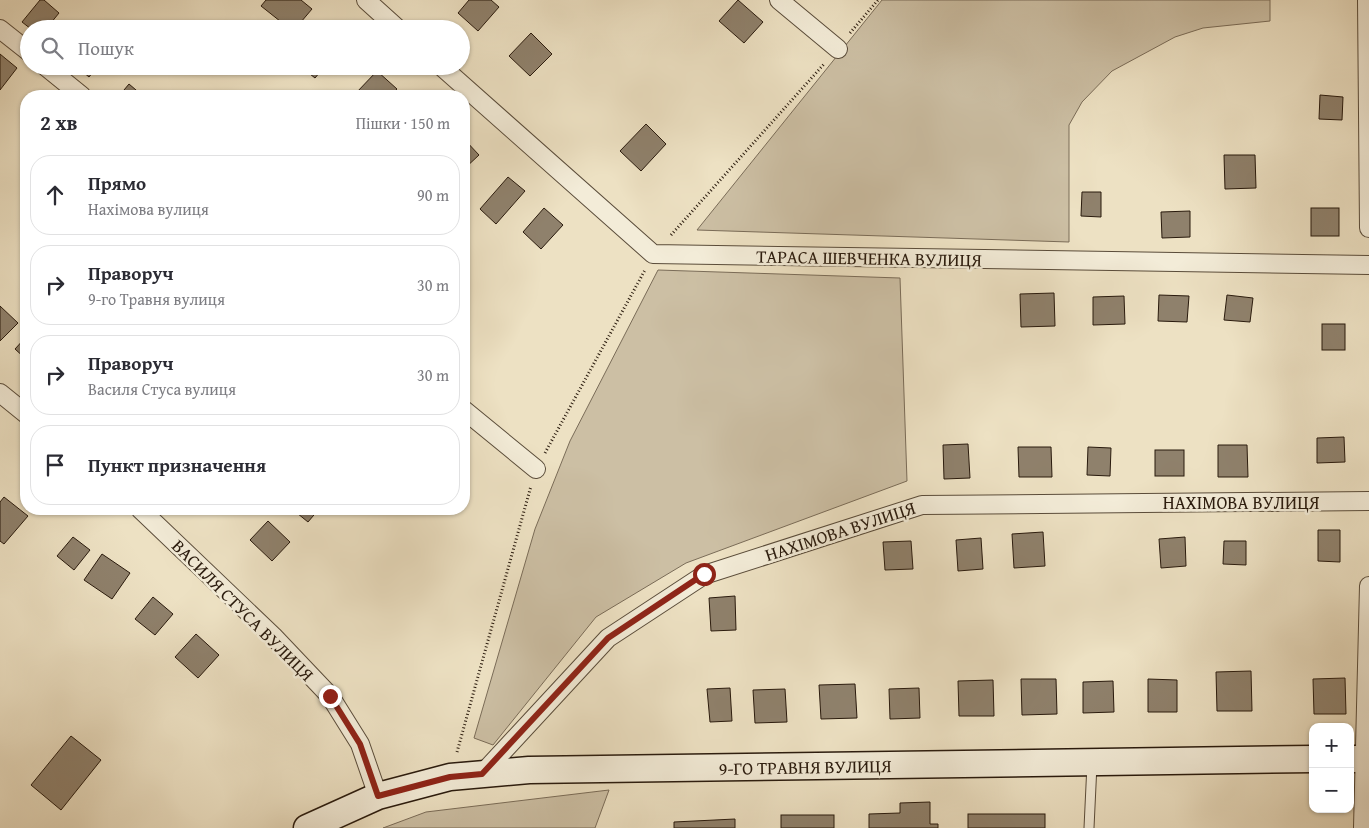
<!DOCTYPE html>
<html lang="uk">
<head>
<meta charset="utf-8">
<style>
	body { margin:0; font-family:"Gentium Book Plus",serif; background:#f7f7f7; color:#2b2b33 }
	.controls { position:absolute; right:15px; bottom:15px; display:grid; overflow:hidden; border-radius:10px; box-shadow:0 1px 4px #0004 }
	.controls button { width:45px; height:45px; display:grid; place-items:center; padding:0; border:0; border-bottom:1px solid #e1e1e2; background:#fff; color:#2b2b33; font:25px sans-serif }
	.stop { position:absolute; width:15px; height:15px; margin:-11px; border:4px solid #8f2418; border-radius:50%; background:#fff }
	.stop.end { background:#8f2418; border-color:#fff; box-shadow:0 1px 5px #0008 }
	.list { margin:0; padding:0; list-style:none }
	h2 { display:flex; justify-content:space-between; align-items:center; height:65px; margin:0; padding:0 20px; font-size:21px }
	h2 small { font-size:16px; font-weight:400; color:#7c7c81 }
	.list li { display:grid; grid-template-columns:32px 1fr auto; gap:15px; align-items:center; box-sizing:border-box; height:80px; margin:0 10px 10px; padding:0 10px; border:1px solid #e1e1e2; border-radius:20px }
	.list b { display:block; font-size:19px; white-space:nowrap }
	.list p { margin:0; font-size:16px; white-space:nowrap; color:#7c7c81 }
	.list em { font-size:16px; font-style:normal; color:#7c7c81 }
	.icon { flex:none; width:28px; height:28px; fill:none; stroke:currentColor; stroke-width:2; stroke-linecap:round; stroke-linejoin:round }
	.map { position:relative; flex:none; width:1369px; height:828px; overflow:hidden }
	.search { position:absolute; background:#fff; box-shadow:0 1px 4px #0004; left:20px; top:20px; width:450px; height:55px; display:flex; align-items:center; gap:12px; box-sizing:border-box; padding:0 18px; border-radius:28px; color:#7c7c81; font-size:19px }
	.panel { position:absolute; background:#fff; box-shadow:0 1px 4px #0004; left:20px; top:90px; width:450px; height:425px; border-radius:20px }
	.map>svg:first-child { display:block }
	.green { fill:#ccbfa4; stroke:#7a6c58 }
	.building { fill:#8f816c; stroke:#291a0d }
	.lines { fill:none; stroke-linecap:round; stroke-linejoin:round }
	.service-casing { stroke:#5a4c3a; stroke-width:11 }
	.minor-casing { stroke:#5a4c3a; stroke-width:20 }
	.secondary-casing { stroke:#291a0d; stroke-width:29 }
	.path { stroke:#291a0d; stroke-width:3; stroke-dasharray:1 2.5; stroke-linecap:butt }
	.service { stroke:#f3ecd8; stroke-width:9 }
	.minor { stroke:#f3ecd8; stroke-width:18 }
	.secondary { stroke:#f3ecd8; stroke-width:26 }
	.route { stroke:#8f2418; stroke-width:6 }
	.labels { text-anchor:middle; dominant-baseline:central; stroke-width:5; stroke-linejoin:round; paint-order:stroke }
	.street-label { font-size:18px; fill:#291a0d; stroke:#f3ecd8 }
</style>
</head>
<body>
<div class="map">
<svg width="1369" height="828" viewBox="0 0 1369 828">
	<rect width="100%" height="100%" fill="#ede1c3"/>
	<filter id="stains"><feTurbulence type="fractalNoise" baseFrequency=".004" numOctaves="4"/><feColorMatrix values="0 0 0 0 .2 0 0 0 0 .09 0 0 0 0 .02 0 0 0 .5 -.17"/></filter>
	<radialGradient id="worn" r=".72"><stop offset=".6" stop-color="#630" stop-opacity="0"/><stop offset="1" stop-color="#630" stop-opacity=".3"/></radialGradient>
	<g class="green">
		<polygon points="882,0 1270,0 1270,21 1203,28 1175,37 1112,71 1082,102 1069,125 1069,242 697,230"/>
		<polygon points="658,270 900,278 907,481 686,563 596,617 493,745 474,738 535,529 570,441"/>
		<polygon points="609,790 595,828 383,828 426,812"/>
	</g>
	<g class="building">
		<polygon points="40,0 44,0 59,13 46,29 31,29 22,22"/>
		<polygon points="266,0 301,0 312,9 295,29 290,29 261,6"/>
		<polygon points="469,0 491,0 499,7 478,31 458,13"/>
		<polygon points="738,0 763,22 744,43 719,21"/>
		<polygon points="531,33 552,54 530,76 509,56"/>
		<polygon points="0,54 17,68 0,90"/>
		<polygon points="76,66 98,66 89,77"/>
		<polygon points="300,66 325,66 315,78"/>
		<polygon points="377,71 397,89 390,96 360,96 356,93"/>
		<polygon points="129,84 143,96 119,96"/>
		<polygon points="1320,95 1343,97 1342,120 1319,119"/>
		<polygon points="646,124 666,144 641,171 620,151"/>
		<polygon points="464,139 479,155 464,169"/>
		<polygon points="1224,155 1255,155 1256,188 1225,189"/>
		<polygon points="508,177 525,191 496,224 480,209"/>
		<polygon points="1082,192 1101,192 1101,217 1081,216"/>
		<polygon points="544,208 563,225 541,249 523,232"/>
		<rect x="1311" y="208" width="28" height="28"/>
		<polygon points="1190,211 1190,237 1162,238 1161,212"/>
		<polygon points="1054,293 1055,326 1021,327 1020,294"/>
		<polygon points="1159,295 1189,296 1187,322 1158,321"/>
		<polygon points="1227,295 1253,298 1250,322 1224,320"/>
		<polygon points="1124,296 1125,324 1093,325 1093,297"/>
		<polygon points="0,306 18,323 0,341"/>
		<rect x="1322" y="324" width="23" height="26"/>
		<polygon points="26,337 26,359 15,349"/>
		<polygon points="1344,437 1345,462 1317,463 1317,438"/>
		<polygon points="968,444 970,478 944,479 943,445"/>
		<polygon points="1218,445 1247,445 1248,477 1218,477"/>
		<polygon points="1018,447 1051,447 1052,477 1019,477"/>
		<polygon points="1088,447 1111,448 1110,476 1087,475"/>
		<rect x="1155" y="450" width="29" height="26"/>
		<polygon points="4,497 28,516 4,544 0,541 0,502"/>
		<polygon points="292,509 319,509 308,522"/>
		<polygon points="268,521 290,542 272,561 250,540"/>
		<polygon points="1318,530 1340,530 1340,562 1318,561"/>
		<polygon points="1043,532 1045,566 1014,568 1012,534"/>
		<polygon points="73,537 90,550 74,570 57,556"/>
		<polygon points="1185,537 1186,566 1161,568 1159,539"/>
		<polygon points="981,538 983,569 958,571 956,540"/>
		<polygon points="911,541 913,569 885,570 883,542"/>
		<polygon points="1224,541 1246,541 1246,565 1223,564"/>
		<polygon points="102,554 130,573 112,599 84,580"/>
		<polygon points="735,596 736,630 711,631 709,598"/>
		<polygon points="153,597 173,614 155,635 135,619"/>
		<polygon points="196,634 219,655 198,678 175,657"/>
		<polygon points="1251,671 1252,711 1217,711 1216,672"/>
		<polygon points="1345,678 1346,714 1314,714 1313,679"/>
		<polygon points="1021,679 1056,679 1057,714 1022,715"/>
		<polygon points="1148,679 1177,680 1177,712 1148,712"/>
		<polygon points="993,680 994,716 959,716 958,681"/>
		<polygon points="1113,681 1114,712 1083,713 1083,682"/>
		<polygon points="855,684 857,718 821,719 819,685"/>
		<polygon points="730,688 732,721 710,722 707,689"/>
		<polygon points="919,688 920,718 890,719 889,689"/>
		<polygon points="785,689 787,722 755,723 753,690"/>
		<polygon points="71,736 101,760 61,810 31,785"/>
		<polygon points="930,802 930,824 938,824 938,828 869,828 869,814 900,813 900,803"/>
		<rect x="968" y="814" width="77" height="14"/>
		<rect x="781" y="815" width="53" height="13"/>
		<polygon points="735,819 735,828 674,828 674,822"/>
	</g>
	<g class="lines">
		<defs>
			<polyline id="service" points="1089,828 1092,764"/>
			<g id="minor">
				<polyline points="366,0 398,29"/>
				<polyline points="779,0 838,49"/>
				<polyline points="1367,0 1369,228"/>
				<polyline points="0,29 29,52"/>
				<polyline points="45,66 82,96"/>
				<polyline points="441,66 653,254 1369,265"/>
				<polyline points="0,393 26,414"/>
				<polyline points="464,410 536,469"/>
				<polyline points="140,509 273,636 330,696 360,744 378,796"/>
				<polyline points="482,774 608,638 704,575 922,505 1369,501"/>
				<polyline points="1363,828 1369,586"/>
			</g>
			<g id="secondary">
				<polyline points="1350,759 1369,759"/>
				<polyline points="307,828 378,796 450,777 529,770 1313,759"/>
			</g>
		</defs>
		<use href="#service" class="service-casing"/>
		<use href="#minor" class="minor-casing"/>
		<use href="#secondary" class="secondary-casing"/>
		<g class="path">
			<polyline points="850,33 878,0"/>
			<polyline points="671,235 825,63"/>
			<polyline points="545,453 645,270"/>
			<polyline points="457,752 531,486"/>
		</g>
		<use href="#service" class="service"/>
		<use href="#minor" class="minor"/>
		<use href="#secondary" class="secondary"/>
	</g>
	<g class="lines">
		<polyline class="route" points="330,696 360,744 378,796 450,777 482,774 608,638 704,574"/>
	</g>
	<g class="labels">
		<g class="street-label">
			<text transform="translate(869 258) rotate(1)">ТАРАСА ШЕВЧЕНКА ВУЛИЦЯ</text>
			<text x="1241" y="502">НАХІМОВА ВУЛИЦЯ</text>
			<text transform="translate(840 531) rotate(-18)">НАХІМОВА ВУЛИЦЯ</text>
			<text transform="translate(243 610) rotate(45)">ВАСИЛЯ СТУСА ВУЛИЦЯ</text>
			<text transform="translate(805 767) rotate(-1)">9-ГО ТРАВНЯ ВУЛИЦЯ</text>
		</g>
	</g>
	<rect width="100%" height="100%" filter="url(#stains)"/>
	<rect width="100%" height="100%" fill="url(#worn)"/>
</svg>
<div class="controls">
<button>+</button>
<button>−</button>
</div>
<div class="stop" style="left:704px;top:574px"></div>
<div class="stop end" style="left:330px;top:696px"></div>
<div class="search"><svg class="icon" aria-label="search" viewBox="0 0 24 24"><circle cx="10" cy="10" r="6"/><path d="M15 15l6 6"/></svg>Пошук</div>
<section class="panel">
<h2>2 хв<small>Пішки · 150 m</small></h2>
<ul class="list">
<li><svg class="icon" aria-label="ahead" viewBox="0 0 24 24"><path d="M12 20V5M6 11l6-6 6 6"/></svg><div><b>Прямо</b><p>Нахімова вулиця</p></div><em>90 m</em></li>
<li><svg class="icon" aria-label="right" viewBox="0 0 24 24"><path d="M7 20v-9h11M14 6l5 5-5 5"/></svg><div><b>Праворуч</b><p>9-го Травня вулиця</p></div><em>30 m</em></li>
<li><svg class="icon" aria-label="right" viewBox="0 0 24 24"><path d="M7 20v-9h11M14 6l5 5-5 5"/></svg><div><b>Праворуч</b><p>Василя Стуса вулиця</p></div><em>30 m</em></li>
<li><svg class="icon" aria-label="arrive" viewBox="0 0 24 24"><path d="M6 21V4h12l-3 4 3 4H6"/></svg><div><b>Пункт призначення</b></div></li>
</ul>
</section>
</div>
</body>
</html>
